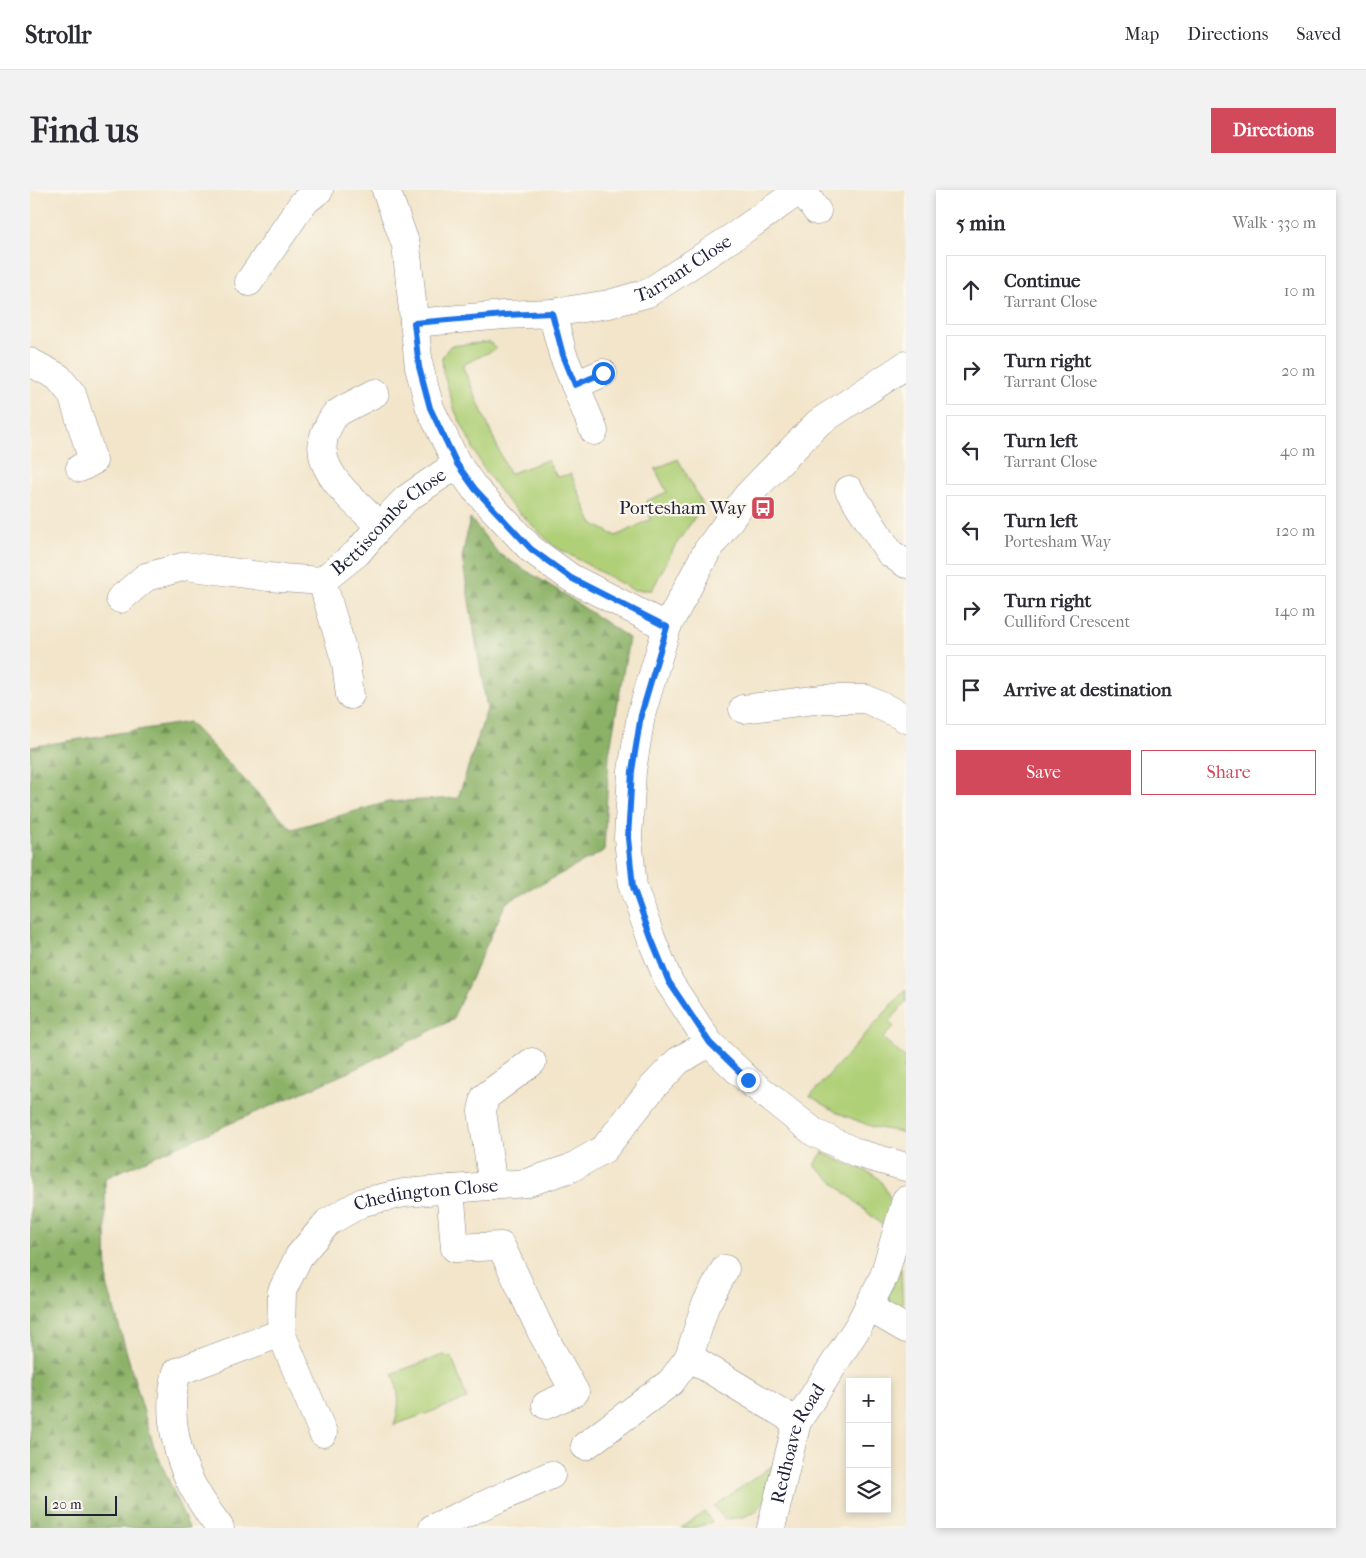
<!DOCTYPE html>
<html lang="en">
<head>
<meta charset="utf-8">
<style>
	body { margin:0; font-family:"IM FELL French Canon",serif; background:#f2f2f3; color:#2b2b33 }
	.controls { position:absolute; right:15px; bottom:15px; display:grid; overflow:hidden; border-radius:0px; box-shadow:0 2px 8px #0003 }
	.controls button { width:45px; height:45px; display:grid; place-items:center; padding:0; border:0; border-bottom:1px solid #e1e1e2; background:#fff; color:#2b2b33; font:25px sans-serif }
	.scale { position:absolute; left:15px; bottom:12px; width:72px; box-sizing:border-box; padding-left:5px; border:2px solid #22223b; border-top:0; font-size:14px; line-height:18px; white-space:nowrap; color:#22223b; -webkit-text-stroke:4px #fbf7ec; paint-order:stroke }
	.stop { position:absolute; width:15px; height:15px; margin:-11px; border:4px solid #1a73e8; border-radius:50%; background:#fff }
	.stop.end { background:#1a73e8; border-color:#fff; box-shadow:0 1px 5px #0008 }
	.list { margin:0; padding:0; list-style:none }
	h2 { display:flex; justify-content:space-between; align-items:center; height:65px; margin:0; padding:0 20px; font-size:21px }
	h2 small { font-size:16px; font-weight:400; color:#7c7c81 }
	.list li { display:grid; grid-template-columns:32px 1fr auto; gap:15px; align-items:center; box-sizing:border-box; height:70px; margin:0 10px 10px; padding:0 10px; border:1px solid #e1e1e2; border-radius:0px }
	.list b { display:block; font-size:19px; white-space:nowrap }
	.list p { margin:0; font-size:16px; white-space:nowrap; color:#7c7c81 }
	.list em { font-size:16px; font-style:normal; color:#7c7c81 }
	.actions { display:flex; gap:10px; padding:15px 20px }
	.actions a { flex:1; padding:11px 0; border:1px solid #d1495b; border-radius:0px; text-align:center; font-size:18px; color:#d1495b }
	.actions .main { background:#d1495b; color:#fff }
	.icon { flex:none; width:28px; height:28px; fill:none; stroke:currentColor; stroke-width:2; stroke-linecap:round; stroke-linejoin:round }
	.map { position:relative; flex:none; width:876px; height:1338px; overflow:hidden; border-radius:0px }
	header { display:flex; align-items:center; gap:30px; box-sizing:border-box; height:70px; padding:0 25px; background:#fff; border-bottom:1px solid #e1e1e2 }
	header strong { font-size:24px }
	nav { display:flex; gap:28px; margin-inline-start:auto; font-size:18px }
	.intro { display:flex; align-items:center; justify-content:space-between; box-sizing:border-box; height:120px; padding:0 30px }
	h1 { margin:0; font-size:35px }
	.button { padding:12px 22px; border-radius:0px; background:#d1495b; color:#fff; font-size:18px; font-weight:700 }
	main { display:flex; gap:30px; padding:0 30px }
	aside { flex:1; background:#fff; border-radius:0px; box-shadow:0 2px 8px #0003 }
	.map>svg:first-child { display:block }
	.green { fill:#b0d078; stroke:#69795a }
	.forest { fill:url(#forest-firs); stroke:#576a52 }
	.lines { fill:none; stroke-linecap:round; stroke-linejoin:round }
	.minor-casing { stroke:#8a8482; stroke-width:29 }
	.minor { stroke:#fff; stroke-width:28 }
	.route { stroke:#1a73e8; stroke-width:6 }
	.labels { text-anchor:middle; dominant-baseline:central; stroke-width:4.5; stroke-linejoin:round; paint-order:stroke }
	.street-label { font-size:19px; fill:#22223b; stroke:#fbf7ec }
	.poi-label { font-size:19px; fill:#22223b; stroke:#fbf7ec; text-anchor:end }
</style>
</head>
<body>
<header>
<strong>Strollr</strong>
<nav><a>Map</a><a>Directions</a><a>Saved</a></nav>
</header>
<div class="intro"><h1>Find us</h1><a class="button">Directions</a></div>
<main>
<div class="map">
<svg width="876" height="1338" viewBox="0 0 876 1338">
	<defs>
		<pattern id="forest-firs" width="22" height="20" patternUnits="userSpaceOnUse" patternTransform="scale(1.25)"><rect width="22" height="20" fill="#8cb268"/><path d="M5 1l3.5 6h-7zM16 11l3.5 6h-7z" fill="#729057"/></pattern>
	</defs>
	<rect width="100%" height="100%" fill="#fbf7ec"/>
	<filter id="ink" filterUnits="userSpaceOnUse"><feTurbulence type="fractalNoise" baseFrequency=".02" numOctaves="2"/><feDisplacementMap in="SourceGraphic" scale="10" xChannelSelector="R" yChannelSelector="G"/><feConvolveMatrix kernelMatrix="1 2 1 2 8 2 1 2 1" color-interpolation-filters="sRGB"/></filter>
	<filter id="wash" filterUnits="userSpaceOnUse"><feTurbulence type="fractalNoise" baseFrequency=".0096" numOctaves="4" result="noise"/><feDisplacementMap in="SourceGraphic" scale="20" xChannelSelector="R" yChannelSelector="G"/><feGaussianBlur stdDeviation="1.12" result="paint"/><feColorMatrix in="noise" values="0 0 0 0 0 0 0 0 0 0 0 0 0 0 0 0 0 1.4 0 .05"/><feComposite in="paint" operator="in"/></filter>
	<g filter="url(#wash)">
		<rect width="100%" height="100%" fill="#f2e5ca"/>
		<g class="green">
			<polygon points="460,152 466,159 432,175 479,284 517,270 527,287 541,284 562,333 586,346 621,329 616,311 637,302 625,279 648,269 673,315 645,356 622,400 603,400 524,356 478,312 452,276 425,221 413,182 412,167 420,156"/>
			<polygon points="876,799 876,812 859,832 864,837 853,848 876,869 876,876 873,878 876,881 876,943 843,937 808,923 780,906"/>
			<path d="M793,962C808,972 826,976 842,984C852,988 865,1013 861,1024C860,1028 856,1033 854,1037L784,975Z"/>
			<polygon points="871,1078 873,1125 863,1120 858,1106"/>
			<path d="M413,1165L422,1168L437,1209L364,1235C371,1214 369,1203 363,1183Z"/>
			<path d="M742,1276C737,1312 734,1328 694,1329L684,1316Z"/>
			<polygon points="675,1322 682,1332 663,1338 651,1338"/>
		</g>
		<polygon class="forest" points="440,328 469,364 526,399 599,448 579,565 574,661 476,713 422,830 321,881 75,988 77,1094 123,1254 159,1338 0,1338 0,557 159,532 262,639 358,612 428,608 457,519 432,368"/>
	</g>
	<g filter="url(#ink)">
		<g class="lines">
			<defs>
				<g id="minor">
					<polyline points="356,0 376,55 389,177 400,218 427,274 445,299 501,359 541,388 637,437"/>
					<polyline points="772,0 787,21"/>
					<polyline points="219,92 273,13 289,0"/>
					<polyline points="522,123 533,165 564,241"/>
					<path id="s1" d="M384,133L474,125L522,123L579,114L618,103L706,45L770,0"/>
					<polyline points="0,172 28,187 42,204 63,271 50,278"/>
					<polyline points="876,175 788,233 717,306 677,361 637,437 611,525 602,581 598,648 603,697 621,748 639,792 679,853 718,890 785,943 827,963 876,977"/>
					<polyline points="545,195 573,183"/>
					<path d="M345,203C335,209 313,218 305,225C302,228 299,235 297,239C277,277 326,312 350,336"/>
					<polyline points="819,300 860,363 876,374"/>
					<polyline points="292,391 316,473 320,505"/>
					<path id="s2" d="M90,409L116,387L156,376L238,387L292,391L327,363L350,336L376,309L427,274"/>
					<polyline points="713,519 792,509 836,509 872,526 876,529"/>
					<polyline points="463,996 452,921 455,907 502,872"/>
					<polyline points="420,999 425,1058 471,1056 512,1143 545,1202 516,1215"/>
					<polyline points="838,1117 876,1139"/>
					<polyline points="659,1167 767,1232"/>
					<path id="s3" d="M293,1243L251,1143L252,1101L269,1066L298,1032L333,1012L374,1003L496,993L541,978L574,959L623,897L648,871L679,853"/>
					<polyline points="555,1256 641,1192 659,1167 675,1116 695,1079"/>
					<path d="M190,1338C183,1329 176,1319 170,1309C147,1273 135,1223 147,1182L251,1143"/>
					<polyline points="403,1338 521,1285"/>
					<path id="s4" d="M741,1338L767,1232L829,1135L854,1086L876,1010"/>
				</g>
			</defs>
			<use href="#minor" class="minor-casing"/>
			<use href="#minor" class="minor"/>
		</g>
	</g>
	<g class="lines" filter="url(#ink)">
		<polyline class="route" points="573,183 545,195 533,165 522,123 474,125 384,133 389,177 400,218 427,274 445,299 501,359 541,388 637,437 611,525 602,581 598,648 603,697 621,748 639,792 680,853 718,890"/>
	</g>
	<defs>
		<symbol id="bus-square" viewBox="-11 -11 22 22"><rect x="-9" y="-9" width="18" height="18" rx="4" fill="#d1495b" stroke="#fbf7ec"/><path d="M-5-6H5V4H4V6H2V4H-2V6H-4V4H-5ZM-3.5-4V0h7V-4ZM-3.5 1.2v1.5H-2V1.2ZM2 1.2v1.5H3.5V1.2Z" fill="#fff"/></symbol>
	</defs>
	<g fill-rule="evenodd">
		<use href="#bus-square" x="719" y="304" width="28" height="28"/>
	</g>
	<g class="labels">
		<g class="street-label">
			<text stroke="none"><textPath href="#s1" startOffset="279">Tarrant Close</textPath></text>
			<text stroke="none"><textPath href="#s2" startOffset="302">Bettiscombe Close</textPath></text>
			<text stroke="none"><textPath href="#s3" startOffset="338">Chedington Close</textPath></text>
			<text stroke="none"><textPath href="#s4" startOffset="89">Redhoave Road</textPath></text>
		</g>
		<g class="poi-label">
			<text x="716" y="318">Portesham Way</text>
		</g>
	</g>
</svg>
<div class="controls">
<button>+</button>
<button>−</button>
<button><svg class="icon" aria-label="layers" viewBox="0 0 24 24"><path d="M12 4l9 5-9 5-9-5zM3 14l9 5 9-5"/></svg></button>
</div>
<div class="scale">20 m</div>
<div class="stop" style="left:573px;top:183px"></div>
<div class="stop end" style="left:718px;top:890px"></div>
</div>
<aside>
<h2>5 min<small>Walk · 330 m</small></h2>
<ul class="list">
<li><svg class="icon" aria-label="ahead" viewBox="0 0 24 24"><path d="M12 20V5M6 11l6-6 6 6"/></svg><div><b>Continue</b><p>Tarrant Close</p></div><em>10 m</em></li>
<li><svg class="icon" aria-label="right" viewBox="0 0 24 24"><path d="M7 20v-9h11M14 6l5 5-5 5"/></svg><div><b>Turn right</b><p>Tarrant Close</p></div><em>20 m</em></li>
<li><svg class="icon" aria-label="left" viewBox="0 0 24 24"><path d="M17 20v-9H6M10 6l-5 5 5 5"/></svg><div><b>Turn left</b><p>Tarrant Close</p></div><em>40 m</em></li>
<li><svg class="icon" aria-label="left" viewBox="0 0 24 24"><path d="M17 20v-9H6M10 6l-5 5 5 5"/></svg><div><b>Turn left</b><p>Portesham Way</p></div><em>120 m</em></li>
<li><svg class="icon" aria-label="right" viewBox="0 0 24 24"><path d="M7 20v-9h11M14 6l5 5-5 5"/></svg><div><b>Turn right</b><p>Culliford Crescent</p></div><em>140 m</em></li>
<li><svg class="icon" aria-label="arrive" viewBox="0 0 24 24"><path d="M6 21V4h12l-3 4 3 4H6"/></svg><div><b>Arrive at destination</b></div></li>
</ul>
<div class="actions"><a class="main">Save</a><a>Share</a></div>
</aside>
</main>
</body>
</html>
